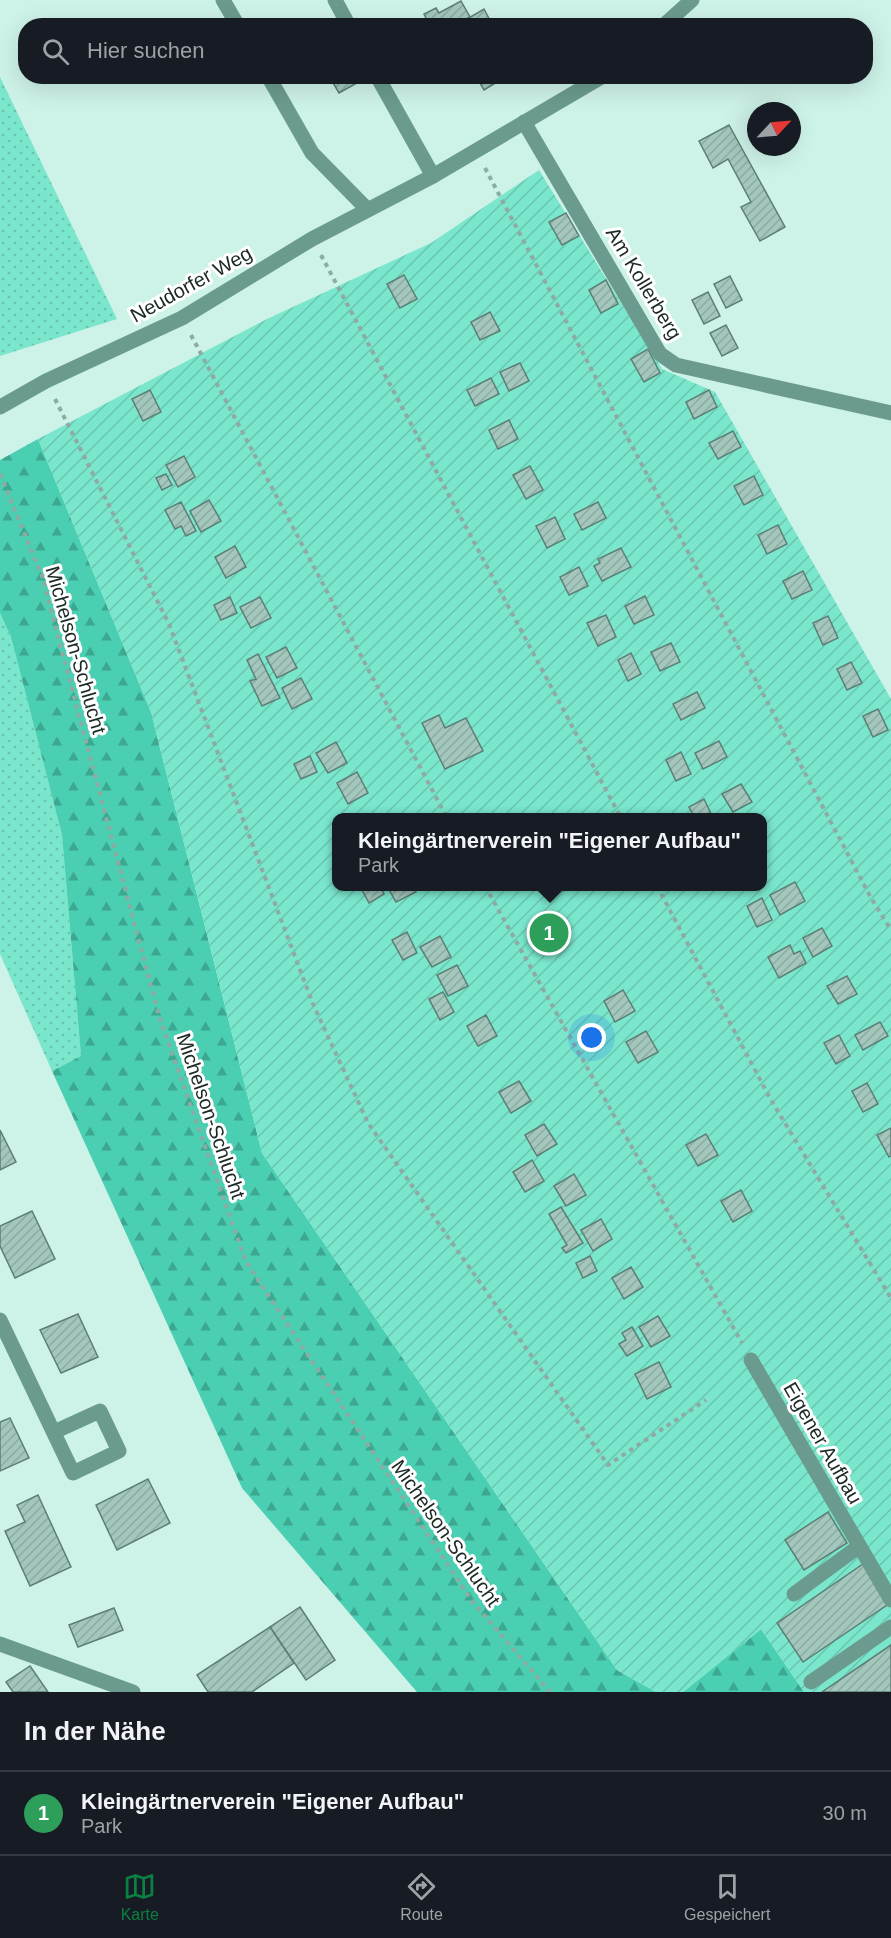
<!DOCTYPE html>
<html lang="de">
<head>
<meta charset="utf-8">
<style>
	body { margin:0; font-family:Helvetica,sans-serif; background:#20242c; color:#f1f3f6 }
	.compass { position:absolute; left:747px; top:102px; width:54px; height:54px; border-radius:50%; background:#171b24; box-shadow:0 6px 24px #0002; rotate:64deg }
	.you { position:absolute; left:592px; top:1038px; width:21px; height:21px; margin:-15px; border:4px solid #fff; border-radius:50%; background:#1a73e8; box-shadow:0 0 0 9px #1a73e833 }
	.badge { display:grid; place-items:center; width:39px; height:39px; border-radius:50%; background:#0b8043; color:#fff; font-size:20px; font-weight:700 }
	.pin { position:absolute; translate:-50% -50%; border:3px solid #fff; box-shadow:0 2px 6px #0006 }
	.popup { position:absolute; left:332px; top:813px; width:435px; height:78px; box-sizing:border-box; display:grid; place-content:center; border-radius:12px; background:#171b24; filter:drop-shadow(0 2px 4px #0005); font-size:20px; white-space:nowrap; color:#9ea1a6 }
	.popup b { font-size:22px; color:#f1f3f6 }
	.popup::after { content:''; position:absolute; left:50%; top:100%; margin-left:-12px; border:12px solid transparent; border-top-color:#171b24 }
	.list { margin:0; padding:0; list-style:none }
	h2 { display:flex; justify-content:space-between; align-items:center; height:78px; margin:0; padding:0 24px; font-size:26px }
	h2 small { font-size:20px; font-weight:400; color:#9ea1a6 }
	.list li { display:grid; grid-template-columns:39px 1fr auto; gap:18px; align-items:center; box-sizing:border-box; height:84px; padding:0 24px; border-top:2px solid #363941 }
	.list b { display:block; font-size:22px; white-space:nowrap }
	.list p { margin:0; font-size:20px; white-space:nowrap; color:#9ea1a6 }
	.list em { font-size:20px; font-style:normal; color:#9ea1a6 }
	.icon { flex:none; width:33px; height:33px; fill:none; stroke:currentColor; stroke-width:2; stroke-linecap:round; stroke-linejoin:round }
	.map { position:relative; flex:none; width:891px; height:1692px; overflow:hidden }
	.search { position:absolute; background:#171b24; box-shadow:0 6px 24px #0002; left:18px; right:18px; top:18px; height:66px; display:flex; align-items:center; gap:15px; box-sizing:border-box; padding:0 21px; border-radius:24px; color:#9ea1a6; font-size:22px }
	.sheet { height:162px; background:#171b24 }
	nav { display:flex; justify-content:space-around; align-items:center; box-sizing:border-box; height:84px; border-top:2px solid #363941; background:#171b24; font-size:16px; color:#9ea1a6 }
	nav a { display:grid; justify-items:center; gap:3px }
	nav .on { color:#0b8043 }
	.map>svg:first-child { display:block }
	.grass { fill:url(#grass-dots) }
	.forest { fill:url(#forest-firs) }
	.garden { fill:url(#garden-furrows); fill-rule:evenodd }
	.building { fill:url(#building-hatch); stroke:#5c7e75; stroke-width:1.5 }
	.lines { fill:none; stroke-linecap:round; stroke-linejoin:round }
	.path { stroke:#8eaba3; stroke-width:4; stroke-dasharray:4.5 4.5; stroke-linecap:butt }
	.service { stroke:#6b9b8e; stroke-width:15 }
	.minor { stroke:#6b9b8e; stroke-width:15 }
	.labels { text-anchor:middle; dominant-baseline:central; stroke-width:6; stroke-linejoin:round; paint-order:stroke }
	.street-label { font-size:20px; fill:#1c2a26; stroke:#fff }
</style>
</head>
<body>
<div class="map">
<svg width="891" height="1692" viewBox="0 0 891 1692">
	<defs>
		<pattern id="grass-dots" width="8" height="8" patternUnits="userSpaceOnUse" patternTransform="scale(1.5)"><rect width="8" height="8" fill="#7ae6cc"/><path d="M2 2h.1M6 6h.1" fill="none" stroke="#69c5af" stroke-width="1.8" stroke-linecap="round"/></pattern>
		<pattern id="forest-firs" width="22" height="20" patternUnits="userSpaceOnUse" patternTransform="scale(1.5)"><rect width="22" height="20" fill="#4acfb2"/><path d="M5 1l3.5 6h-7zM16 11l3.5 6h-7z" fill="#3da891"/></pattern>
		<pattern id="garden-furrows" width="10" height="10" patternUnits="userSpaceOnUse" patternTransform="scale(1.5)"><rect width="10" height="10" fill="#7ae6cc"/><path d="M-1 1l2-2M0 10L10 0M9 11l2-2" fill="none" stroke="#69c5af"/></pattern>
		<pattern id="building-hatch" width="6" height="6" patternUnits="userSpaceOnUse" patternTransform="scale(1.5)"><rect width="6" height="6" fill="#a3c7bd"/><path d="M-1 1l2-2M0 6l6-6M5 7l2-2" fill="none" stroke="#8caba2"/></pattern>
	</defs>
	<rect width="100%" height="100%" fill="#cdf2e8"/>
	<g class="grass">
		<polygon points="0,77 117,319 0,356"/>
		<polygon points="0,613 11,637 62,835 81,1056 52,1071 0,954"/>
	</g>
	<g class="forest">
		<polygon points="38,439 151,712 262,1153 617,1670 656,1692 417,1692 242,1488 52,1071 81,1056 62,835 11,637 0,613 0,460"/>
		<polygon points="761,1629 804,1692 683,1692"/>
	</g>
	<path class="garden" d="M539,170L662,369L715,392L891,699V1692H804L761,1629L683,1692H656L617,1670L262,1153L151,712L38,439L267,319L431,243ZM336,818H762V886H336Z"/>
	<g class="building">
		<polygon points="461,1 470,17 454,26 430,26 424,14 436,8 439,13"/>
		<polygon points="484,9 493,26 471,26 467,19"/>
		<polygon points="329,76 362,76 364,79 339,93"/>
		<polygon points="476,76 507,76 484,90"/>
		<polygon points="729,125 785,227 760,241 741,207 751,202 728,159 713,168 699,141"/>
		<polygon points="566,213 579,236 562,245 549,222"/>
		<polygon points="404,275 417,299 400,308 387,284"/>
		<polygon points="730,276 742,300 726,308 714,284"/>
		<polygon points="606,280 618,304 601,313 589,290"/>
		<polygon points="708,292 720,316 704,324 692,300"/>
		<polygon points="490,312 500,331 480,340 471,322"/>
		<polygon points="726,325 738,348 722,356 710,333"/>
		<polygon points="648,349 660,373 644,382 631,359"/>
		<polygon points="520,363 529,381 509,391 500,372"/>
		<polygon points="491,378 499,394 475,406 467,390"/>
		<polygon points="150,390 161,412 143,421 132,399"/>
		<polygon points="709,390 717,407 694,419 686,402"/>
		<polygon points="509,420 518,439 498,449 489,430"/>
		<polygon points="733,431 741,447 718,459 709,443"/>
		<polygon points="184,456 195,477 178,487 166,465"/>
		<polygon points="530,466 543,490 526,499 513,475"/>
		<polygon points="166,474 172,485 162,490 156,478"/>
		<polygon points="754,476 763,495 744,505 734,486"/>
		<polygon points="209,500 221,521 201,532 190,511"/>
		<polygon points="181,502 196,531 186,536 181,526 175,529 165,510"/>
		<polygon points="598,502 606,518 582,530 574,514"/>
		<polygon points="555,517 565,539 547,548 536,526"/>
		<polygon points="778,525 787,544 767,554 758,535"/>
		<polygon points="235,546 246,567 226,578 215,557"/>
		<polygon points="621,548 631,567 602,581 594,566 600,563 598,559"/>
		<polygon points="579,567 588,586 569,595 560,577"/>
		<polygon points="803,571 812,590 792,599 783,581"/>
		<polygon points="645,596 654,615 634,624 625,606"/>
		<polygon points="230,597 237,613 221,620 214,605"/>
		<polygon points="260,597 271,618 251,628 240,607"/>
		<polygon points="606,615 616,637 598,646 587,623"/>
		<polygon points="828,616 838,638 823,645 813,623"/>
		<polygon points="671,643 680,662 660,671 651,652"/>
		<polygon points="286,647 297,668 277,678 266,657"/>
		<polygon points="631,653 641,674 628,681 618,660"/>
		<polygon points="258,654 280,698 262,706 250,681 256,679 247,660"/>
		<polygon points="851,662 862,683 847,690 837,669"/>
		<polygon points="301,678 312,699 292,709 282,688"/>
		<polygon points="697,692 705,708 681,720 673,704"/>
		<polygon points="878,709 888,730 873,737 863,716"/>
		<polygon points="439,715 445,728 466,718 483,751 445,769 422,723"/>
		<polygon points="719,741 727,757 703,769 695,753"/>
		<polygon points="336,742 347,763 328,773 316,753"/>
		<polygon points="681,752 691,774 676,781 666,760"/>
		<polygon points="310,756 317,772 301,779 294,764"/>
		<polygon points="357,772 368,793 348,804 337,783"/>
		<polygon points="741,784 752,802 733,812 722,794"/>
		<polygon points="704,799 713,818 695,818 689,807"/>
		<polygon points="795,882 805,901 780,915 770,895"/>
		<polygon points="360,886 380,886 384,894 369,903"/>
		<polygon points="387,886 413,886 416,892 396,902"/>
		<polygon points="762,898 772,920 757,927 747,906"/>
		<polygon points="822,928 832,946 813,957 803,938"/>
		<polygon points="407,932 417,953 403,960 392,940"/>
		<polygon points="440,936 451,957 432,967 420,947"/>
		<polygon points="790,945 794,954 800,951 806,963 779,978 768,957"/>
		<polygon points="457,965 468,986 448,996 437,975"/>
		<polygon points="847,976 857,994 838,1004 827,986"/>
		<polygon points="623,990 635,1011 615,1022 604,1001"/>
		<polygon points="443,992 454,1012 440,1020 429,999"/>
		<polygon points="486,1015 497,1036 478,1046 467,1026"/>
		<polygon points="880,1022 888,1036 863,1050 855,1035"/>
		<polygon points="646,1031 658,1052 638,1063 626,1042"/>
		<polygon points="839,1035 850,1056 836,1064 824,1043"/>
		<polygon points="519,1081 531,1101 511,1113 499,1092"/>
		<polygon points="867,1083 878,1104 863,1112 852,1091"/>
		<polygon points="544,1124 557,1144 537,1156 525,1135"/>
		<polygon points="891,1128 891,1156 889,1157 877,1135"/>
		<polygon points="0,1130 16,1162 0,1170"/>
		<polygon points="706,1134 718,1155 698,1166 686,1145"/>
		<polygon points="532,1160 544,1181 525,1192 513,1172"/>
		<polygon points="574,1174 586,1195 566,1206 554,1186"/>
		<polygon points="741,1190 752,1211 733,1222 721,1201"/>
		<polygon points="561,1207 583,1243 566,1253 562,1248 567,1245 549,1214"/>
		<polygon points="32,1211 55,1259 15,1278 0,1246 0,1226"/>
		<polygon points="601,1219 612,1239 593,1251 581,1230"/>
		<polygon points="590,1256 597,1271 583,1278 576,1263"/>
		<polygon points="631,1267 643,1287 624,1299 612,1278"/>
		<polygon points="78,1314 98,1357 61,1373 40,1330"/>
		<polygon points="658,1316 670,1336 651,1347 639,1327"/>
		<polygon points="632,1327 643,1346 627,1356 619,1344 626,1340 622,1333"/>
		<polygon points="659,1362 671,1387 647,1399 635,1374"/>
		<polygon points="10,1418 29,1458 0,1471 0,1422"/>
		<polygon points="148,1479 170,1523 117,1550 96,1505"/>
		<polygon points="38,1495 71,1567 30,1586 5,1531 25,1522 17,1505"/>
		<polygon points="828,1512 847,1543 804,1570 785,1540"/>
		<polygon points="863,1564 890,1603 803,1662 777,1623"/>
		<polygon points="300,1607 335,1660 306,1680 270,1627"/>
		<polygon points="114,1608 123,1630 78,1647 69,1625"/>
		<polygon points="270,1627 294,1663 252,1692 208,1692 197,1675"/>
		<polygon points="891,1645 891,1692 822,1692"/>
		<polygon points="30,1666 48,1692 13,1692 6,1682"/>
	</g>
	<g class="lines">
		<g class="path">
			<polyline points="485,168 871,898 891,930"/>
			<polyline points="321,255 621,818"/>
			<polyline points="191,335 447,818"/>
			<polyline points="55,399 169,624 313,1004 368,1123 608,1465 706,1400"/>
			<polyline points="0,474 42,576 159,1016 246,1262 472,1601 550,1692"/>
			<polyline points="485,886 742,1343"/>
			<polyline points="657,886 771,1100 891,1298"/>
		</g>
		<g class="service">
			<polyline points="223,0 238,26"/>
			<polyline points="335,0 349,26"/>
			<polyline points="268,76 312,153 367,209"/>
			<polyline points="377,76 433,176"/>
			<polyline points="751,1360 891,1600"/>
			<polyline points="794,1594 858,1547"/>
			<polyline points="0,1644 133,1692"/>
			<polyline points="811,1682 891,1627"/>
		</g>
		<g class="minor">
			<polyline points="663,26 692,0"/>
			<polyline points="524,122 660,354 676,365 891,413"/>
			<polyline points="0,407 46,381 182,318 312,239 433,176 603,76"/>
			<polyline points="0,1320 73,1473 119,1451 100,1411 54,1432"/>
		</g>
	</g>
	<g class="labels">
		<g class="street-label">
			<text transform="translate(644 283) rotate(59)">Am Kollerberg</text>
			<text transform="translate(191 284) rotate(-29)">Neudorfer Weg</text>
			<text transform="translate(76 650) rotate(74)">Michelson-Schlucht</text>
			<text transform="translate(211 1116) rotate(71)">Michelson-Schlucht</text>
			<text transform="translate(823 1443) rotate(60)">Eigener Aufbau</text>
			<text transform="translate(446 1533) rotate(55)">Michelson-Schlucht</text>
		</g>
	</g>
</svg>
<svg class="compass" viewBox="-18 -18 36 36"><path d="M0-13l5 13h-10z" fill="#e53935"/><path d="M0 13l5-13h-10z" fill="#9ea1a6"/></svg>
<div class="you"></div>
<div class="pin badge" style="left:549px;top:933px;background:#2e9e5b">1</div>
<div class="popup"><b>Kleingärtnerverein &quot;Eigener Aufbau&quot;</b>Park</div>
<div class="search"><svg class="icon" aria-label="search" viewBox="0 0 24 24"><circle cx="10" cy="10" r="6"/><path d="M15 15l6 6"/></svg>Hier suchen</div>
</div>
<section class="sheet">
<h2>In der Nähe<small></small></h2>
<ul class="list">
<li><span class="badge" style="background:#2e9e5b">1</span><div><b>Kleingärtnerverein &quot;Eigener Aufbau&quot;</b><p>Park</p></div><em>30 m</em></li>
</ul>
</section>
<nav>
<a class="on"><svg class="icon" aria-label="map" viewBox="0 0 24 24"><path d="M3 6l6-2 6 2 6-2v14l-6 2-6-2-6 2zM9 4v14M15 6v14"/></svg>Karte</a>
<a><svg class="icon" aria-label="directions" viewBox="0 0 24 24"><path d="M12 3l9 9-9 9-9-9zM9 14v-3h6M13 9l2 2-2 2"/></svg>Route</a>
<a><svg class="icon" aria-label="saved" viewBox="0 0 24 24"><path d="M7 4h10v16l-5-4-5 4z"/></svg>Gespeichert</a>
</nav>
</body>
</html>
